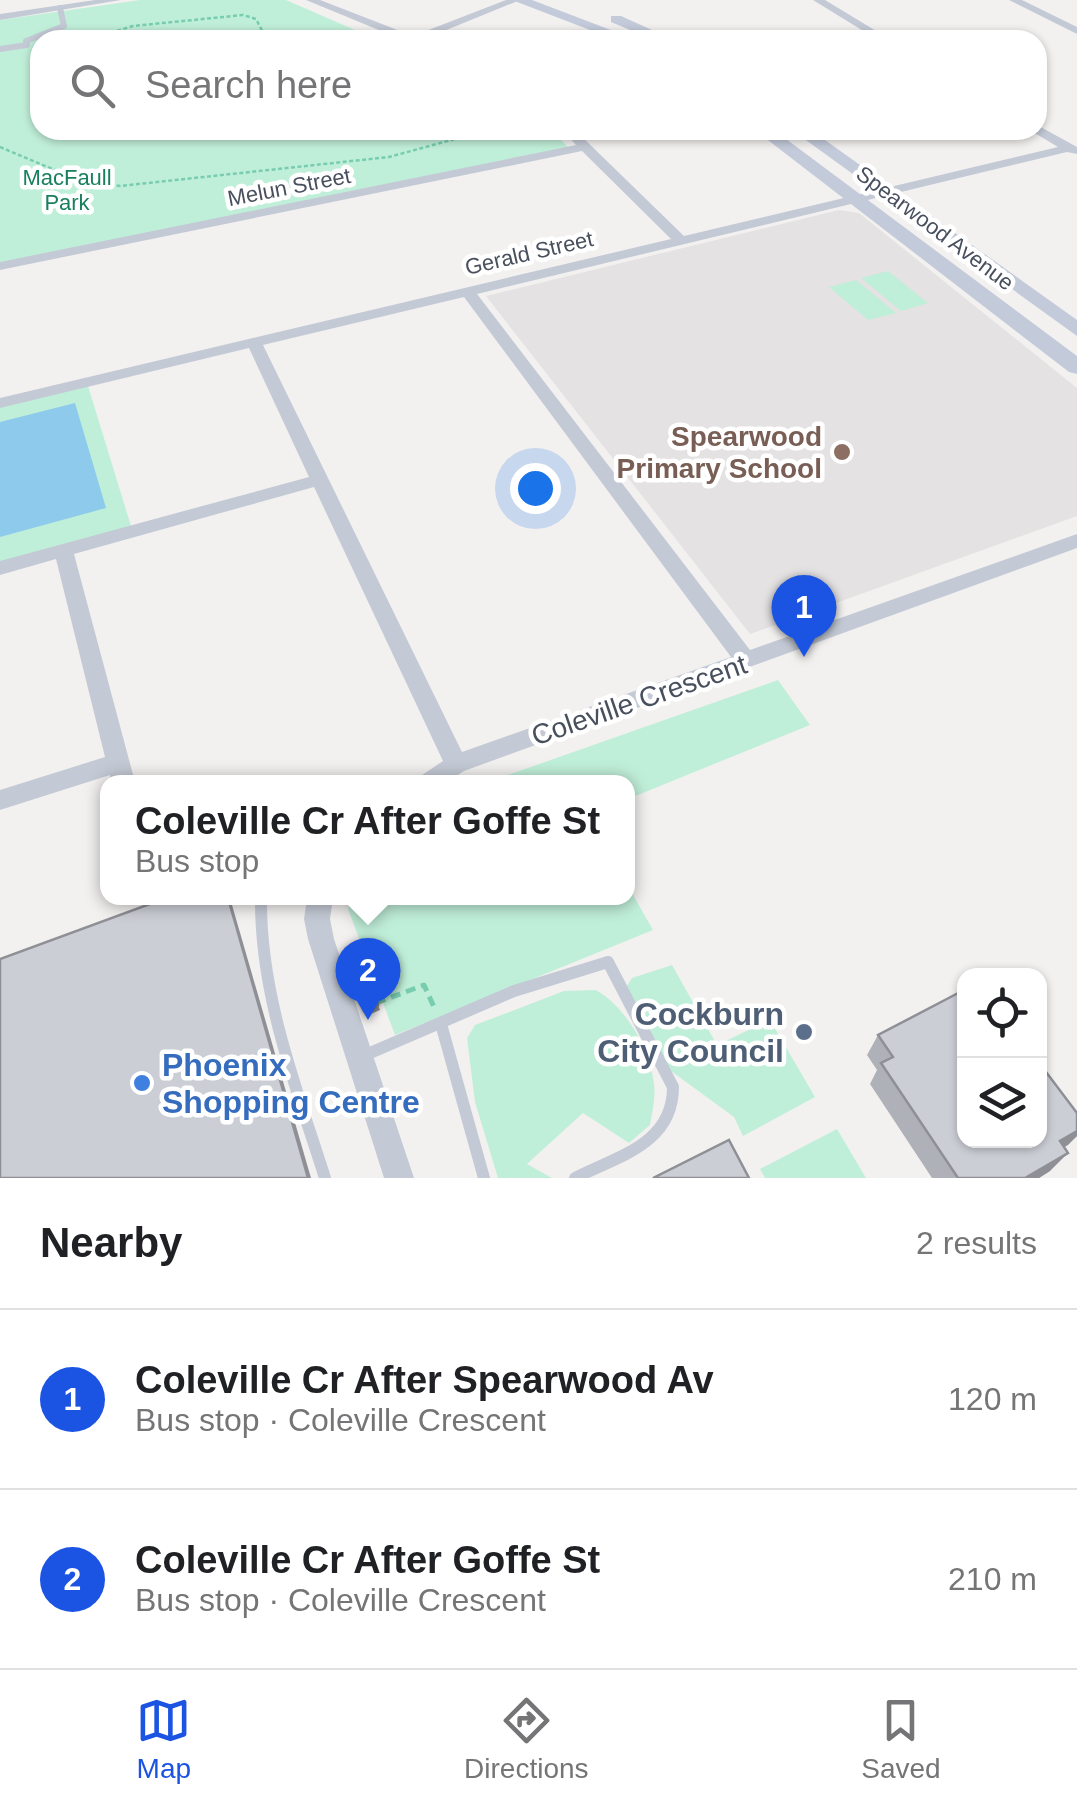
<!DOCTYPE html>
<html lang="en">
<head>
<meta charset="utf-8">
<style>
	body { margin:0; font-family:Arial,sans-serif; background:#f2f2f2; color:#202124 }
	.controls { position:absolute; right:30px; bottom:30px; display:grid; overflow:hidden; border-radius:20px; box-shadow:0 2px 8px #0004 }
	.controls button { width:90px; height:90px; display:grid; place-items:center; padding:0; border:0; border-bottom:2px solid #e0e0e0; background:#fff; color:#202124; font:50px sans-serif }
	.you { position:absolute; left:535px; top:488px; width:35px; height:35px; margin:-25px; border:8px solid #fff; border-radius:50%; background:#1a73e8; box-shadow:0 0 0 15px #1a73e833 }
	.badge { display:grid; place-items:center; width:65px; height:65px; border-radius:50%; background:#1b53e2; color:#fff; font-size:32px; font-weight:700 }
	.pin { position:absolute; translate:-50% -82px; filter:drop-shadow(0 2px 5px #0008) }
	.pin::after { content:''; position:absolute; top:52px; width:35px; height:30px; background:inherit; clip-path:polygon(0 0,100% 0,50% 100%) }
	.popup { position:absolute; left:100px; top:775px; width:535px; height:130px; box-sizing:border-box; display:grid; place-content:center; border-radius:20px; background:#fff; filter:drop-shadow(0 2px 8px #0005); font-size:32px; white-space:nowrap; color:#757577 }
	.popup b { font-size:38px; color:#202124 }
	.popup::after { content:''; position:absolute; left:50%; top:100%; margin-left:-20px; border:20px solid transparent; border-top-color:#fff }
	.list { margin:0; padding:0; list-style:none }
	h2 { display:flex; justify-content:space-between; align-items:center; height:130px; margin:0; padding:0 40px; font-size:42px }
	h2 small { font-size:32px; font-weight:400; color:#757577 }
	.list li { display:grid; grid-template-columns:65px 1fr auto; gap:30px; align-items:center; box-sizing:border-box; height:180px; padding:0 40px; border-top:2px solid #e0e0e0 }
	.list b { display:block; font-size:38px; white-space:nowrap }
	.list p { margin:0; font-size:32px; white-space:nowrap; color:#757577 }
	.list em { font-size:32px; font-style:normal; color:#757577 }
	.icon { flex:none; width:55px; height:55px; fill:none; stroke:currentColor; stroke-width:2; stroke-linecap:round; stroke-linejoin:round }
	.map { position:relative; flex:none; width:1077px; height:1178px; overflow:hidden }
	.search { position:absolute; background:#fff; box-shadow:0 2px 8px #0004; left:30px; right:30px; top:30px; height:110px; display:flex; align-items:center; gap:25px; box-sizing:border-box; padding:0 35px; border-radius:30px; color:#757577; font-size:38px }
	.sheet { height:490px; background:#fff }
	nav { display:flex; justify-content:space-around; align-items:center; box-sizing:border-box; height:140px; border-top:2px solid #e0e0e0; background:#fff; font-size:28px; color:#757577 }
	nav a { display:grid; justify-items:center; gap:5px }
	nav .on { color:#1b53e2 }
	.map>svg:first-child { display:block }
	.education { fill:#e4e2e2 }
	.green { fill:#c0efd9 }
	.water { fill:#8dcaec }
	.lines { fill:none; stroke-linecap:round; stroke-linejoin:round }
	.path-far1 { stroke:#78cdb0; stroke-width:2.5; stroke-dasharray:4 2.5; stroke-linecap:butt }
	.path { stroke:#78cdb0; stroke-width:5; stroke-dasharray:10 6; stroke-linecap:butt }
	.lane-far1 { stroke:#c4cad5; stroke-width:6 }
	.lane { stroke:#c4cad5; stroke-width:12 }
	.street { fill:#c4cad5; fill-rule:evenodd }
	.secondary { fill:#c3cad9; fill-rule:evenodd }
	.wall { fill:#afb1b8 }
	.shaded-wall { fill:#8f9096 }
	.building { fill:#ccced6; stroke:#8f9096; stroke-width:2.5 }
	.education-dot { fill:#8d6e63; stroke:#fff; stroke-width:4 }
	.service-dot { fill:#5c6f8a; stroke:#fff; stroke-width:4 }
	.shop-dot { fill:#3f7fe0; stroke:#fff; stroke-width:4 }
	.labels { text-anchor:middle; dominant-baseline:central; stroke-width:9; stroke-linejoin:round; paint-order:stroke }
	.far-park-label { font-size:22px; fill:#18805c; stroke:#fff }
	.far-street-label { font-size:22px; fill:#48505e; stroke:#fff }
	.education-label { font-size:28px; font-weight:bold; fill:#785e54; stroke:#fff; text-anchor:end }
	.street-label { font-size:28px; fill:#48505e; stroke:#fff }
	.near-service-label { font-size:32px; font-weight:bold; fill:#4e5e75; stroke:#fff; text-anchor:end }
	.near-shop-label { font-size:32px; font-weight:bold; fill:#366cbe; stroke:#fff; text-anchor:start }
</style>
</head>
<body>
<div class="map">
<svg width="1077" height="1178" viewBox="0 0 1077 1178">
	<rect width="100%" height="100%" fill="#f3f1f0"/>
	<polygon class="education" points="839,210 859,213 1077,388 1077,516 750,634 486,296"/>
	<g class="green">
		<polygon points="140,0 286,0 378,40 40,40 40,130 551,130 568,147 0,264 0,20"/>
		<polygon points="888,271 928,303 901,311 861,278"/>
		<polygon points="856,280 896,313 868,320 829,287"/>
		<polygon points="88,386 131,526 0,562 0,407"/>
		<polygon points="778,680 810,725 628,799 628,782 488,782"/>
		<polygon points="628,886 653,930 395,1035 348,909 351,898 628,898"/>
		<polygon points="672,965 717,1045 770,1020 815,1097 743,1136 734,1117 671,1071 625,989 632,978"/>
		<path d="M596,990C626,1007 650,1049 654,1084C656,1097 652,1113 650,1125L629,1143L583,1113L527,1164L552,1178H498L475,1102L467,1038L475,1025L564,991Z"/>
		<polygon points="837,1129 866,1178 765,1178 760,1169"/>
	</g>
	<polygon class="water" points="75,403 106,508 0,537 0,422"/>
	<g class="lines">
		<g class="path-far1">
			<polyline points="86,40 133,26 243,15 256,19 267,40"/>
			<polyline points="0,147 76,179 120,186 389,157 488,130"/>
		</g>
		<polyline class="path" points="376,1003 424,985 434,1007"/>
		<polyline class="lane-far1" points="0,49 27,45 26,41 64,26 60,8"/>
		<g class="lane">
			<path d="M261,898C260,995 296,1087 325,1178"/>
			<polyline points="441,1024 484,1178"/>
			<path d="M363,1056L514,991L608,962L673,1087C673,1144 618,1156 575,1178"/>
		</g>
		<g class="street">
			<polygon points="95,0 121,0 0,20 0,14"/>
			<polygon points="306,0 320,0 413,36 506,0 520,0 422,40 403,40"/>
			<polygon points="813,0 825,0 891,40 878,40"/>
			<polygon points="1009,0 1022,0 1077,27 1077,34"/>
			<path d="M1037,125L1077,147V154L1067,152L477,294L750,650L1077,534V548L464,771L447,782H419L422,775L443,761L314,487L74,554L135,782H112L110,775L0,810V790L105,757L56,559L0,575V561L309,477L249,348L0,408V398L671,239L582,151L0,270V262L576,145L562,130H575L684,236L1058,147L1033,132L1037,130ZM464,297L731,657L462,752L263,345Z"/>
			<polygon points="307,898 333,898 330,919 334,939 414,1178 384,1178 308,939 304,919"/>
		</g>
		<g class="secondary">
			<polygon points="512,0 532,0 637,40 616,40"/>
			<polygon points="611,16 621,16 674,40 654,40 611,22"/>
			<polygon points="755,130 774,130 1077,356 1077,374 1069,372"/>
			<polygon points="792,130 811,130 1077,320 1077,336"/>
		</g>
	</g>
	<polygon class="wall" points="878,1035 1077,1113 1077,1136 1064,1147 1050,1171 1039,1178 932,1178 870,1084 877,1070 867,1055"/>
	<g class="shaded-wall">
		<polygon points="228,898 230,898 311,1178 308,1178"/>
		<polygon points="378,1005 380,1010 366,1016 364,1011"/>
		<polygon points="1077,1131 1077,1136 1068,1145 1043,1160 1060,1141"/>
		<polygon points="1068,1153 1050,1171 1039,1178 1025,1178"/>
	</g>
	<g class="building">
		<polygon points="166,898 228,898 308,1178 0,1178 0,959"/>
		<polygon points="369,982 378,1005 364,1011 355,988"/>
		<polygon points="964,990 964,1140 1040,1140 1040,1064 1077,1113 1077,1131 1060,1141 1068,1153 1025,1178 958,1178 881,1063 893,1057 878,1035"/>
		<polygon points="729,1140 749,1178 653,1178"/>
	</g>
	<circle class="education-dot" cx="842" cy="452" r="10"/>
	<circle class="service-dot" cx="804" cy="1032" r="10"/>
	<circle class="shop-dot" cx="142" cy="1083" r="10"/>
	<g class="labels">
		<g class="far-park-label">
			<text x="67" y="177">MacFaull<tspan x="67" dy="25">Park</tspan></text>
		</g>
		<g class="far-street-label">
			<text transform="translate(289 187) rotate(-11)">Melun Street</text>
			<text transform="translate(935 228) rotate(37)">Spearwood Avenue</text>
			<text transform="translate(529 253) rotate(-13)">Gerald Street</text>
		</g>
		<g class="education-label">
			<text x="822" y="436">Spearwood<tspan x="822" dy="32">Primary School</tspan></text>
		</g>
		<g class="street-label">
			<text transform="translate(639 700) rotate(-19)">Coleville Crescent</text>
		</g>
		<g class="near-service-label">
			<text x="784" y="1014">Cockburn<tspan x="784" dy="37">City Council</tspan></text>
		</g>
		<g class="near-shop-label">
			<text x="162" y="1065">Phoenix<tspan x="162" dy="37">Shopping Centre</tspan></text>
		</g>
	</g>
</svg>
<div class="controls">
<button><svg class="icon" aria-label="locate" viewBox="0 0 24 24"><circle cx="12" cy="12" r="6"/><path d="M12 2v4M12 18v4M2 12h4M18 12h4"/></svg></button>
<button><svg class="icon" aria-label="layers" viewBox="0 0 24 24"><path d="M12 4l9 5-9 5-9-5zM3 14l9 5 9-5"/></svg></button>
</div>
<div class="you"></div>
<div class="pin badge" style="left:804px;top:657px">1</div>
<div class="pin badge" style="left:368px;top:1020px">2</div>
<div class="popup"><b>Coleville Cr After Goffe St</b>Bus stop</div>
<div class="search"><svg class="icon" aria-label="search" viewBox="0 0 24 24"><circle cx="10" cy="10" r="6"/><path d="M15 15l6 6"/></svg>Search here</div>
</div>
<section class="sheet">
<h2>Nearby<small>2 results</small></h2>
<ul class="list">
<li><span class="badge">1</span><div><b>Coleville Cr After Spearwood Av</b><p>Bus stop · Coleville Crescent</p></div><em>120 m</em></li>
<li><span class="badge">2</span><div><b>Coleville Cr After Goffe St</b><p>Bus stop · Coleville Crescent</p></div><em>210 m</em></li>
</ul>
</section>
<nav>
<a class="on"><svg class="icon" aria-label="map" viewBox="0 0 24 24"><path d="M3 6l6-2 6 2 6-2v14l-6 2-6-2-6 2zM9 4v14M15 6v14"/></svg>Map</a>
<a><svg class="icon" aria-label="directions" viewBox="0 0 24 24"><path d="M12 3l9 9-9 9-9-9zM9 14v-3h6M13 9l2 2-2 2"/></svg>Directions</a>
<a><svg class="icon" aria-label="saved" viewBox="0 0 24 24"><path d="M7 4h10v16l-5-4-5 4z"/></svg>Saved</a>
</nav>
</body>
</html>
